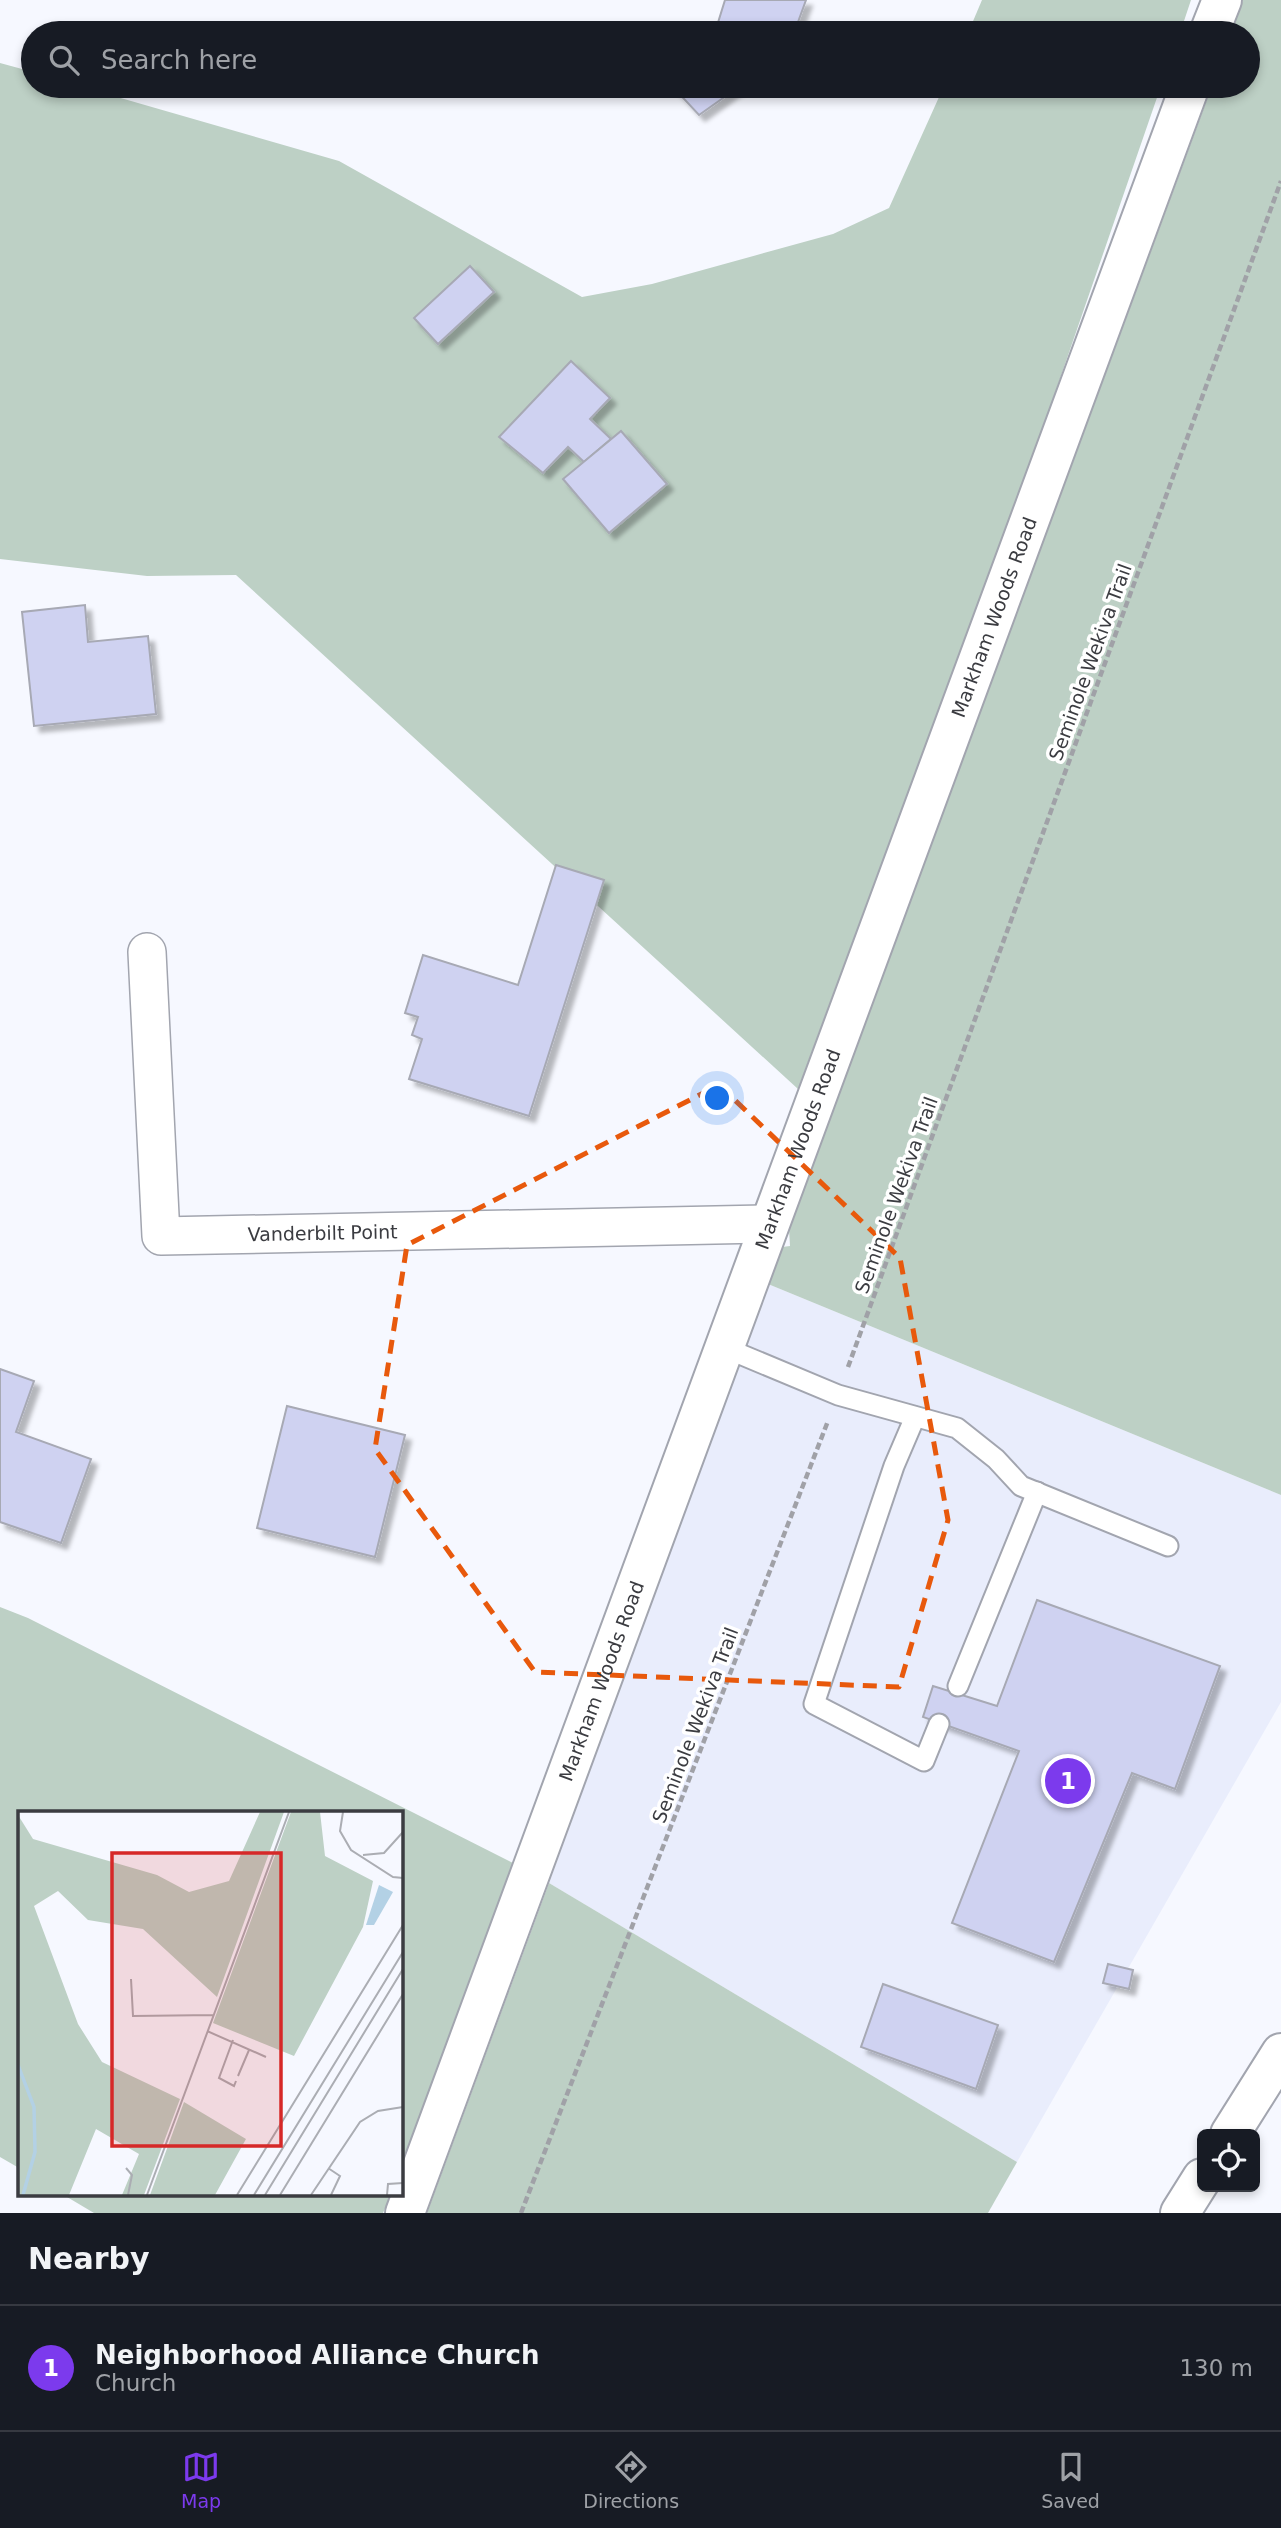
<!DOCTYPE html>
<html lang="en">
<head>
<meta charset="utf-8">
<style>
	body { margin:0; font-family:"DejaVu Sans",sans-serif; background:#242831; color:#f1f3f6 }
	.controls { position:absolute; right:21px; bottom:21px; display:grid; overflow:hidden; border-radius:10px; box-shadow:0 4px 10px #0003 }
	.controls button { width:63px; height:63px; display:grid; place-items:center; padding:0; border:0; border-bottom:2px solid #363941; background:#171b24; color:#f1f3f6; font:35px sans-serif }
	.you { position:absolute; left:718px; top:1099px; width:24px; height:24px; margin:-18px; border:5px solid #fff; border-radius:50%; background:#1a73e8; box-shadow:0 0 0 10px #1a73e833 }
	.badge { display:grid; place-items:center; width:46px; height:46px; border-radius:50%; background:#7c3aed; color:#fff; font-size:23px; font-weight:700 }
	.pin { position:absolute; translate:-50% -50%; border:4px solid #fff; box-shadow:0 2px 7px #0006 }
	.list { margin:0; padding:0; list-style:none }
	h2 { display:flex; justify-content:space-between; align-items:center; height:91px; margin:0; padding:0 28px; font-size:30px }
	h2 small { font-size:23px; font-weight:400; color:#9ea1a6 }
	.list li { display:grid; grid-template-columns:46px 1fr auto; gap:21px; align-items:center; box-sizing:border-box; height:126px; padding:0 28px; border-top:2px solid #363941 }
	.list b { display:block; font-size:26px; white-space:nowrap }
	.list p { margin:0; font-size:23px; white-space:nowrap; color:#9ea1a6 }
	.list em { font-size:23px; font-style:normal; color:#9ea1a6 }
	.icon { flex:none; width:38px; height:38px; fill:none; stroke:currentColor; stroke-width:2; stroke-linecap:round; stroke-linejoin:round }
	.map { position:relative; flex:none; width:1281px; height:2213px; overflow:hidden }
	.search { position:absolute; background:#171b24; box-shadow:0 4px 10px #0003; left:21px; right:21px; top:21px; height:77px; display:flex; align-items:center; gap:18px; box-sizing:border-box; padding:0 24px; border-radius:38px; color:#9ea1a6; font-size:26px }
	.sheet { height:217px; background:#171b24 }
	nav { display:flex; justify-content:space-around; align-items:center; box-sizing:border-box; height:98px; border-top:2px solid #363941; background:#171b24; font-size:19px; color:#9ea1a6 }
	nav a { display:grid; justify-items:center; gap:4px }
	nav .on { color:#7c3aed }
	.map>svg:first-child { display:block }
	.built { fill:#e9edfc }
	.green { fill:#bdd0c5 }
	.building { fill:#cfd2f1; stroke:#a7a9b4; stroke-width:2; filter:url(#shadow) }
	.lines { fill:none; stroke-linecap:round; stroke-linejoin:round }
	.lane-casing { stroke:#a2a5af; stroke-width:23 }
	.street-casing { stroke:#a2a5af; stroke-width:40 }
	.secondary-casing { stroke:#a2a5af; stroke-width:42 }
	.highway-casing { stroke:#a2a5af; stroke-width:42 }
	.path { stroke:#a0a1a7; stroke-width:4.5; stroke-dasharray:7 3.5; stroke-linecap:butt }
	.lane { stroke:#fff; stroke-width:19 }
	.street { stroke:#fff; stroke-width:37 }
	.secondary { stroke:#fff; stroke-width:38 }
	.highway { stroke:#fff; stroke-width:38 }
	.marked { fill:none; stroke:#e8590c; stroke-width:5; stroke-dasharray:14 9; stroke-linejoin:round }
	.labels { text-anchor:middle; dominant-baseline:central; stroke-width:7; stroke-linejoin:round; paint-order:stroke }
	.street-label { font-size:19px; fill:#3b3c41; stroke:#fff }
	.inset-river { fill:none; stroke:#b3d1e5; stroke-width:3.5 }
	.inset-road { fill:none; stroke:#abadb3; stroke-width:2 }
	.view { fill:#d62828; fill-opacity:0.15; stroke:#d62828; stroke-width:3.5 }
	.inset-edge { fill:none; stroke:#3b3c41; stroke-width:3.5 }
</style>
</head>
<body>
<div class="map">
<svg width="1281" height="2213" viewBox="0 0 1281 2213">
	<defs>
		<filter id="shadow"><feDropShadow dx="6" dy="6" stdDeviation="2" flood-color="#0004"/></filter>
	</defs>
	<rect width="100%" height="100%" fill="#f6f8ff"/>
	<polygon class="built" points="768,1284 1281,1495 1281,1702 1017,2162 549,1883"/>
	<g class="green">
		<polygon points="982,0 1191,0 1180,33 968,33"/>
		<polygon points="1243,0 1281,0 1281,1495 768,1284 782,1247 790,1246 789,1229 1212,86 1248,86 1248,33 1231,33"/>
		<polygon points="0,63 33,72 33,86 79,86 339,161 582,297 652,284 833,234 889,208 944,86 1161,86 1045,422 798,1089 236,575 147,576 0,559"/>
		<polygon points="0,1607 28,1618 513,1863 401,2167 401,1812 19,1812 19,2168 0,2157"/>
		<polygon points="549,1883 1017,2162 988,2213 427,2213"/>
		<polygon points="62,2194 61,2194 391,2194 383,2213 94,2213"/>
	</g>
	<g class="building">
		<polygon points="725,0 806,0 794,33 709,33 716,29"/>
		<polygon points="672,86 740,86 699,115"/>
		<polygon points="470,266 494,292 438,344 414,318"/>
		<polygon points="571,361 610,398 590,419 611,439 584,462 568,447 543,473 499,437"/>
		<polygon points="621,431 667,484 609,533 563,479"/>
		<polygon points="85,605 88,642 148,636 156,714 34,726 22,612"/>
		<polygon points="556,865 604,880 529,1116 409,1079 422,1039 412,1035 418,1017 405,1013 423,955 518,985"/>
		<polygon points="0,1369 34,1381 16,1432 91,1459 61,1543 0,1522"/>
		<polygon points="287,1406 405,1435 375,1557 257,1528"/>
		<polygon points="1037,1600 1220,1666 1175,1789 1132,1773 1054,1962 952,1923 1019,1751 923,1717 933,1686 997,1706"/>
		<polygon points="1108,1964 1133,1970 1129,1989 1103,1983"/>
		<polygon points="883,1984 998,2025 976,2089 861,2047"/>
	</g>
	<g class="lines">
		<defs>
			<g id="lane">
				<polyline points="723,1347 838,1395 957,1428 996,1459 1021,1486 1168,1546"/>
				<polyline points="915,1417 894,1466 814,1704 924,1761 939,1724"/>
				<polyline points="958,1686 1037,1492"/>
			</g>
			<g id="street">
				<path id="s1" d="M147,952L161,1236L769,1224"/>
			</g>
			<g id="secondary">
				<polyline points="1209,33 1222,0"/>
				<path id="s2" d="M405,2213L1190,86"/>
			</g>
			<g id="highway">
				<polyline points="1230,2134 1281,2053"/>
				<polyline points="1180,2213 1202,2178"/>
			</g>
		</defs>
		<use href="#lane" class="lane-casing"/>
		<use href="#street" class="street-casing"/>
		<use href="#secondary" class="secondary-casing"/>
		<use href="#highway" class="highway-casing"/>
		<g class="path">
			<polyline points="848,1367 1281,181"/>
			<polyline points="521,2213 828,1421"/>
		</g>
		<use href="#lane" class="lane"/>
		<use href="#street" class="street"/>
		<use href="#secondary" class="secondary"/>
		<use href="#highway" class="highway"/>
	</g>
	<path class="marked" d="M719,1085L900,1258L948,1520L899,1687L535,1672L375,1449L407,1245Z"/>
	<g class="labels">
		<g class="street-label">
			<text stroke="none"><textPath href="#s2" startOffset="1701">Markham Woods Road</textPath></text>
			<text transform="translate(1090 662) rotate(-70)">Seminole Wekiva Trail</text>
			<text stroke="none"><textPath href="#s2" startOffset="1134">Markham Woods Road</textPath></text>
			<text transform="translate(896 1195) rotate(-70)">Seminole Wekiva Trail</text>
			<text stroke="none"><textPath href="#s1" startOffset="446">Vanderbilt Point</textPath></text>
			<text stroke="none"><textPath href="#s2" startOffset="567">Markham Woods Road</textPath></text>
			<text transform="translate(695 1725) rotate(-69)">Seminole Wekiva Trail</text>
		</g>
	</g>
	<g transform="translate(18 1811)">
		<rect width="385" height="385" fill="#f6f8ff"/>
		<path d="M242,1H266L199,186L125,118L70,109L40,80L16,95L60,213L84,251L162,288L126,384H104L121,343L78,318L51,384H0V4L15,28L139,64L171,81L211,70ZM273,1H302L307,45L355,70L345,116L276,245L195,212ZM166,291L228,328L197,384H132Z" fill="#bdd0c5"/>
		<path d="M361,74L375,81L356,114H348Z" fill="#b3d1e5"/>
		<path class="inset-river" d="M0,254L16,296L17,341L5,384"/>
		<path class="inset-road" d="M325,1L322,20L333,39L375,66L385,67M345,44L366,42L385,21M113,168L115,205L196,204M189,220L248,246M215,229L201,267L216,275L218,270M220,265L231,239M108,357L114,364L110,384M310,357L322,365L313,384M129,384L271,1M219,384L385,114M236,384L385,141M247,384L385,158M262,384L385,183M293,384L342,311L360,300L385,296M369,384L370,373L385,372"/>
		<path class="view" d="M94,42H263V335H94Z"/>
		<rect width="385" height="385" class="inset-edge"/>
	</g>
</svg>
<div class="controls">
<button><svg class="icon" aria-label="locate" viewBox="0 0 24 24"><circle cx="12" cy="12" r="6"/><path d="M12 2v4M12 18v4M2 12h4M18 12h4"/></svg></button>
</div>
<div class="you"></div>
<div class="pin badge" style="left:1068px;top:1781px">1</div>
<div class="search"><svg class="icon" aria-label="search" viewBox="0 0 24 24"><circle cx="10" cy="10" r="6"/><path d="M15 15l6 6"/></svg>Search here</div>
</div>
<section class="sheet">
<h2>Nearby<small></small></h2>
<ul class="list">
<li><span class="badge">1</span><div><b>Neighborhood Alliance Church</b><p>Church</p></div><em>130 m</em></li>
</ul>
</section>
<nav>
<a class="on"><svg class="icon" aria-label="map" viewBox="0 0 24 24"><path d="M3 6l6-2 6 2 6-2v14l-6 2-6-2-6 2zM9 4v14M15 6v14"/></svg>Map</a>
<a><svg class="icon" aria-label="directions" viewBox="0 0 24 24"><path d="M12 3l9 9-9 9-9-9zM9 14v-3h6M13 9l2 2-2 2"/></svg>Directions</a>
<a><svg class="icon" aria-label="saved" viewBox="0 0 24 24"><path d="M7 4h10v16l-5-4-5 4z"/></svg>Saved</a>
</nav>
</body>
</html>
